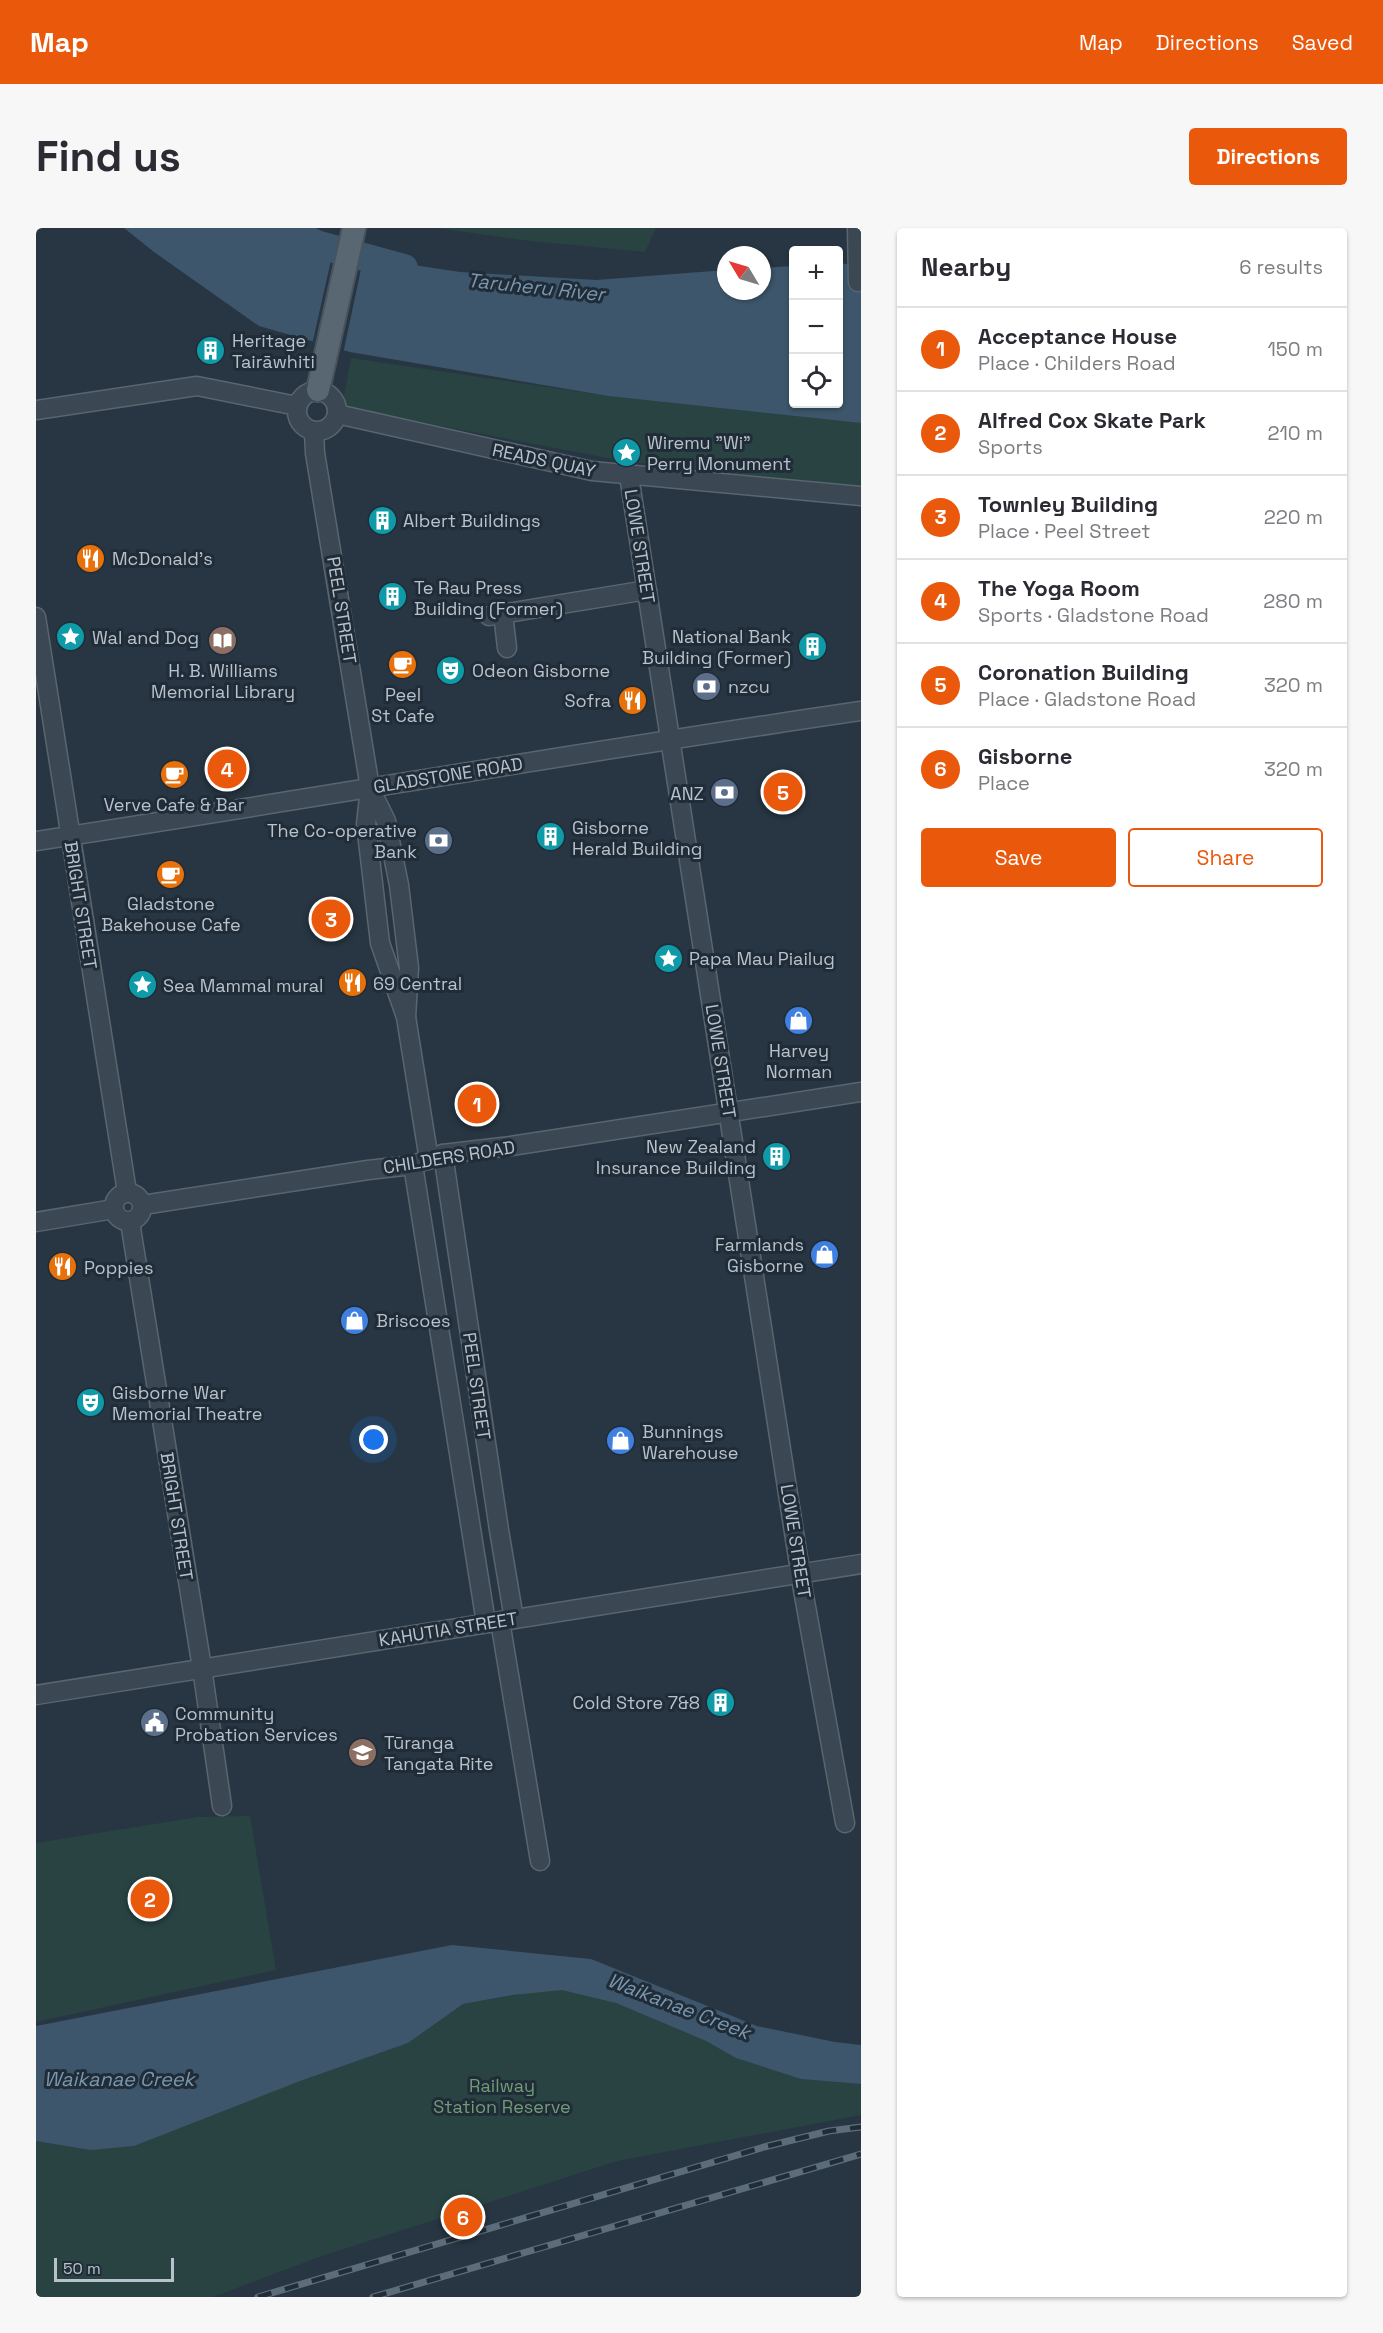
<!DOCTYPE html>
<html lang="en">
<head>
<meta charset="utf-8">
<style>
	body { margin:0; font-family:"Space Grotesk",sans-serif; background:#f7f7f7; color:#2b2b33 }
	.controls { position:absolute; right:18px; top:18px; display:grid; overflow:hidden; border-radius:6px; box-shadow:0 2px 4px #0004 }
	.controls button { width:54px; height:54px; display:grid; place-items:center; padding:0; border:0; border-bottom:2px solid #e1e1e2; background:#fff; color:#2b2b33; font:30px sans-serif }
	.compass { position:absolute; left:681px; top:18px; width:54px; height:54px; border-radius:50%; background:#fff; box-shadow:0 2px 4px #0004; rotate:308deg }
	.scale { position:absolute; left:18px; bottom:15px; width:120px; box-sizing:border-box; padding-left:6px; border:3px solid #b8c2cc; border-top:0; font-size:16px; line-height:21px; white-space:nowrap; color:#b8c2cc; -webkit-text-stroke:4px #202c37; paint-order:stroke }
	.you { position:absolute; left:338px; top:1212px; width:21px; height:21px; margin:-15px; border:4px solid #fff; border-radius:50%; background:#1a73e8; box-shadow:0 0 0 9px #1a73e833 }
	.badge { display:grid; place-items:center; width:39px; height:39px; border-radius:50%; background:#ea580c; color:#fff; font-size:20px; font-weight:700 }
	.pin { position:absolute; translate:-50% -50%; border:3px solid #fff; box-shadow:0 2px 6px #0006 }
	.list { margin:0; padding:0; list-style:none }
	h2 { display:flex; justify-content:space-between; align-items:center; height:78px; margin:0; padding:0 24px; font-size:26px }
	h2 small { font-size:20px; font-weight:400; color:#7c7c81 }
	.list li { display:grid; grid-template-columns:39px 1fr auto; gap:18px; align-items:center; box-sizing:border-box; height:84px; padding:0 24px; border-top:2px solid #e1e1e2 }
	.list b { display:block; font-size:22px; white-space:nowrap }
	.list p { margin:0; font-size:20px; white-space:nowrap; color:#7c7c81 }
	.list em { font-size:20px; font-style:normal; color:#7c7c81 }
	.actions { display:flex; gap:12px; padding:18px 24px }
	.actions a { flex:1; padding:14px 0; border:2px solid #ea580c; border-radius:6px; text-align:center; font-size:21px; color:#ea580c }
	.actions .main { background:#ea580c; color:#fff }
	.icon { flex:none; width:33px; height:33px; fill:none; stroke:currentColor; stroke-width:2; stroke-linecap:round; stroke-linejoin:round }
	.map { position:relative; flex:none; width:825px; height:2069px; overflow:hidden; border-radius:6px }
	header { display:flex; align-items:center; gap:36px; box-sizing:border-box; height:84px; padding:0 30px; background:#ea580c; color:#fff }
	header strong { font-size:28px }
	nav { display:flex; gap:33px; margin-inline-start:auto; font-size:21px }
	.intro { display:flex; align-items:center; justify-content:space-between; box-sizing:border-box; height:144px; padding:0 36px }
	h1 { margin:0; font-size:42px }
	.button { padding:15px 27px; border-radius:6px; background:#ea580c; color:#fff; font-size:21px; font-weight:700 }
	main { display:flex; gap:36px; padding:0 36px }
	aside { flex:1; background:#fff; border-radius:6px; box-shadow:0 2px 4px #0004 }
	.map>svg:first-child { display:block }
	.green { fill:#294343 }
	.water { fill:#3d566b }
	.pier { fill:#273642 }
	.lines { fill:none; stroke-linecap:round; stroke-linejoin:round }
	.river { stroke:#3d566b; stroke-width:28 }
	.minor-casing { stroke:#59656f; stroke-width:21 }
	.major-casing { stroke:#48535e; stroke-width:26 }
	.minor { stroke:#3b4752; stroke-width:18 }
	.major { stroke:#596772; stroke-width:22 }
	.rail-casing { stroke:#5d6c79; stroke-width:7 }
	.rail { stroke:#202c37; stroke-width:4.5; stroke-dasharray:14; stroke-linecap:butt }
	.labels { text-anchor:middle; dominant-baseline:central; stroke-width:6; stroke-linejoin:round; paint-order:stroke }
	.poi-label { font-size:18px; fill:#b8c2cc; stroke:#202c37; text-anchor:start }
	.street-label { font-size:18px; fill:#b8c2cc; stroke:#202c37 }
	.park-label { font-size:18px; fill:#709d75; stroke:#202c37 }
	.water-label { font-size:20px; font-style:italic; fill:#7996ae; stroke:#202c37 }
</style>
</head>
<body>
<header>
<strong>Map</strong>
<nav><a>Map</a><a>Directions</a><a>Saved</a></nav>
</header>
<div class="intro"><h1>Find us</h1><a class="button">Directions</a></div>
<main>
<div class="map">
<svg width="825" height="2069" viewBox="0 0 825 2069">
	<rect width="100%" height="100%" fill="#273642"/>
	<g class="green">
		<polygon points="401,0 620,0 609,24 486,12"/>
		<polygon points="315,130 572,168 825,195 825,261 587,233 306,179"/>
		<polygon points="214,1588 240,1742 0,1794 0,1615 162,1589"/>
		<polygon points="530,1758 580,1775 670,1813 700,1830 765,1851 825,1856 825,1887 581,1933 286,2028 177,2069 0,2069 0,1913 54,1922 372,1815 427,1776"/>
	</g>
	<g class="water">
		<polygon points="88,0 258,0 305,26 424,44 560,52 690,42 690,63 726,63 726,40 757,38 758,176 802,176 803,35 825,38 825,195 572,168 314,124 223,98 118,24"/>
		<polygon points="416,1717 555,1731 721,1798 799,1814 825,1817 825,1856 765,1851 700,1830 670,1813 580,1775 526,1762 477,1767 427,1776 372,1815 264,1853 98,1918 54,1922 0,1913 0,1798"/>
	</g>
	<polygon class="pier" points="298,19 306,23 328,27 307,126 276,117"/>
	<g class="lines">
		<polyline class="river" points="251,0 280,16 368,40"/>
		<defs>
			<g id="minor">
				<polyline points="821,0 822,54"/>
				<circle cx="281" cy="183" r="20"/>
				<polyline points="0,182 161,158 261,178"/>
				<polyline points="301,186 556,243 825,268"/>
				<polyline points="278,203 279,225 334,560 350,593 363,657 373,740 370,789"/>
				<polyline points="593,248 767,1362 809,1595"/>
				<polyline points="467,385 471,420"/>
				<polyline points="453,388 611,362"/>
				<polyline points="0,389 91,964"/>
				<polyline points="334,560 330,596 344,715 370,789 393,932"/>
				<path d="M0,613C275,571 549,523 825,483"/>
				<polyline points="407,926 463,1302 478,1391"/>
				<polyline points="377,937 450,1395"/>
				<circle cx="92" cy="979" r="14"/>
				<polyline points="107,977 332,942 377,937 407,926 475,918 825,864"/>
				<polyline points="0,994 78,981"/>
				<polyline points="94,994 166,1440 186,1578"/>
				<polyline points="464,1393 504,1633"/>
				<polyline points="0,1467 825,1336"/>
			</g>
			<polyline id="major" points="282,162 318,0"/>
		</defs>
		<use href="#minor" class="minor-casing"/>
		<use href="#major" class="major-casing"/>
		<use href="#minor" class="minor"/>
		<use href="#major" class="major"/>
		<defs>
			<g id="rail">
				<polyline points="222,2069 728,1919 793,1903 825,1899"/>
				<polyline points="337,2069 825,1926"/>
			</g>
		</defs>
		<use href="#rail" class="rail-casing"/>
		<use href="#rail" class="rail"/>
	</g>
	<defs>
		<symbol id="building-disc" viewBox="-11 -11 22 22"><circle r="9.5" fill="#0f9aa8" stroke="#202c37"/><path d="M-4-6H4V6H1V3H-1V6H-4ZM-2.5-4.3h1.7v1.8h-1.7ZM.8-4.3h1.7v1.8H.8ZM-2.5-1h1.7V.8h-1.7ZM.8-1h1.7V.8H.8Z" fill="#fff"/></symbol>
		<symbol id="sight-disc" viewBox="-11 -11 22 22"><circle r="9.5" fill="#0f9aa8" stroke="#202c37"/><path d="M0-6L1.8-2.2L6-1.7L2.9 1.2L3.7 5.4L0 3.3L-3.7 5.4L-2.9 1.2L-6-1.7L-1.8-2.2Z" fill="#fff"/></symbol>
		<symbol id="restaurant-disc" viewBox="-11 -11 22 22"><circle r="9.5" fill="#e8710a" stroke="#202c37"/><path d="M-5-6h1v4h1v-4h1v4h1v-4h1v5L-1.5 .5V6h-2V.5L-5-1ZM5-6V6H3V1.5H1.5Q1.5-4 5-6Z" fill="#fff"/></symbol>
		<symbol id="library-disc" viewBox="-11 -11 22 22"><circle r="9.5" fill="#8d6e63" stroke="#202c37"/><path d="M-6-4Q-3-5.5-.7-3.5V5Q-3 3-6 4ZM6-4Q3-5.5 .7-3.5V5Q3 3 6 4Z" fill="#fff"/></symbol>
		<symbol id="cafe-disc" viewBox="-11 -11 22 22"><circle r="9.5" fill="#e8710a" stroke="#202c37"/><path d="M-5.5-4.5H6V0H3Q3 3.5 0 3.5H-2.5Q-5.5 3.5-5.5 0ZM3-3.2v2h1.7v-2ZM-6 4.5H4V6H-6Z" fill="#fff"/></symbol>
		<symbol id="theatre-disc" viewBox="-11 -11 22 22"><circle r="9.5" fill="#0f9aa8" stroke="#202c37"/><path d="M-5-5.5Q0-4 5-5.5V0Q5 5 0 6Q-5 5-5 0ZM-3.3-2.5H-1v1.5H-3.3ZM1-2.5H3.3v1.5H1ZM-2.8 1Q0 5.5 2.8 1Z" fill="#fff"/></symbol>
		<symbol id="bank-disc" viewBox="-11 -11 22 22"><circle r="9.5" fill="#5c6f8a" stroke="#202c37"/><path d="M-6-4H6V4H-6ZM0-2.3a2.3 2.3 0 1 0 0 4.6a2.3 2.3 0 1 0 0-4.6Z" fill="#fff"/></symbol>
		<symbol id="shop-disc" viewBox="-11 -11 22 22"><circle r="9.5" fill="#3f7fe0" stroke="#202c37"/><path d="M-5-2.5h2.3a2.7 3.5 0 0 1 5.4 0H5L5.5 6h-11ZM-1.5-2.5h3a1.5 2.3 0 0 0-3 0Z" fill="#fff"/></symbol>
		<symbol id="civic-disc" viewBox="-11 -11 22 22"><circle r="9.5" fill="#5c6f8a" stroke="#202c37"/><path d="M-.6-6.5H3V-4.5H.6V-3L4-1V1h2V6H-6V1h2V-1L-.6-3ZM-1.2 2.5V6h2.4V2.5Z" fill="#fff"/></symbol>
		<symbol id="school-disc" viewBox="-11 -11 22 22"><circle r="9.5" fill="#8d6e63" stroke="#202c37"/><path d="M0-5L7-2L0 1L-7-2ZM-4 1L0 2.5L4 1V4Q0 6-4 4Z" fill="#fff"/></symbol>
	</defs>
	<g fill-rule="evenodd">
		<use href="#building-disc" x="158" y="106" width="33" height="33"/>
		<use href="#sight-disc" x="574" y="208" width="33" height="33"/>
		<use href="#building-disc" x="330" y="276" width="33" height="33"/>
		<use href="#restaurant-disc" x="38" y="314" width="33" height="33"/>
		<use href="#building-disc" x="340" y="352" width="33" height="33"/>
		<use href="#sight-disc" x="18" y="392" width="33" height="33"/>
		<use href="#library-disc" x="170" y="396" width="33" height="33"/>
		<use href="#building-disc" x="760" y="402" width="33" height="33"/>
		<use href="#cafe-disc" x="350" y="420" width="33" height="33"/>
		<use href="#theatre-disc" x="398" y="426" width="33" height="33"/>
		<use href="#bank-disc" x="654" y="442" width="33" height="33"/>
		<use href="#restaurant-disc" x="580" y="456" width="33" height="33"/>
		<use href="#cafe-disc" x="122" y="530" width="33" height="33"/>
		<use href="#bank-disc" x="672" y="548" width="33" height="33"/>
		<use href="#building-disc" x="498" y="592" width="33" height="33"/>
		<use href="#bank-disc" x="386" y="596" width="33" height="33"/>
		<use href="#cafe-disc" x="118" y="630" width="33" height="33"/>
		<use href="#sight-disc" x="616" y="714" width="33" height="33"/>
		<use href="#restaurant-disc" x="300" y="738" width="33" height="33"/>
		<use href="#sight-disc" x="90" y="740" width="33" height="33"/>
		<use href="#shop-disc" x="746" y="776" width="33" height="33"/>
		<use href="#building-disc" x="724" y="912" width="33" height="33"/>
		<use href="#shop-disc" x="772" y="1010" width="33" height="33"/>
		<use href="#restaurant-disc" x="10" y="1022" width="33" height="33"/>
		<use href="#shop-disc" x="302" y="1076" width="33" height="33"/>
		<use href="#theatre-disc" x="38" y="1158" width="33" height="33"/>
		<use href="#shop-disc" x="568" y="1196" width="33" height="33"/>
		<use href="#building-disc" x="668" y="1458" width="33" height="33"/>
		<use href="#civic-disc" x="102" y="1478" width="33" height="33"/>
		<use href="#school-disc" x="310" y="1508" width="33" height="33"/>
	</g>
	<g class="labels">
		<g class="poi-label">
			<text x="196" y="112">Heritage<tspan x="196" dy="21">Tairāwhiti</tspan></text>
			<text x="611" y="214">Wiremu "Wi"<tspan x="611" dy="21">Perry Monument</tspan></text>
			<text x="367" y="292">Albert Buildings</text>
			<text x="76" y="330">McDonald's</text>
			<text x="378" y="359">Te Rau Press<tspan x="378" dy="21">Building (Former)</tspan></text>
			<text x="755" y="408" text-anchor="end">National Bank<tspan x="755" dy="21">Building (Former)</tspan></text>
			<text x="56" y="409">Wal and Dog</text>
			<text x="187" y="442" text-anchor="middle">H. B. Williams<tspan x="187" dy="21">Memorial Library</tspan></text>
			<text x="436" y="442">Odeon Gisborne</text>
			<text x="692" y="458">nzcu</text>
			<text x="367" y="466" text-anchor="middle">Peel<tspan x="367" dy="21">St Cafe</tspan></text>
			<text x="575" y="472" text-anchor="end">Sofra</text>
			<text x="668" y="565" text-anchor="end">ANZ</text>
			<text x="138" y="576" text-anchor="middle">Verve Cafe &amp; Bar</text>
			<text x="536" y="599">Gisborne<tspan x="536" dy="21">Herald Building</tspan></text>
			<text x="381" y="602" text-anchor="end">The Co-operative<tspan x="381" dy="21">Bank</tspan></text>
			<text x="135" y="675" text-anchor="middle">Gladstone<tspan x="135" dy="21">Bakehouse Cafe</tspan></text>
			<text x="653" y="730">Papa Mau Piailug</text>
			<text x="337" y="755">69 Central</text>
			<text x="127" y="757">Sea Mammal mural</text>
			<text x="763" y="822" text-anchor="middle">Harvey<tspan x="763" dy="21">Norman</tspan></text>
			<text x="720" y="918" text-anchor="end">New Zealand<tspan x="720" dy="21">Insurance Building</tspan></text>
			<text x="768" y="1016" text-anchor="end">Farmlands<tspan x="768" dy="21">Gisborne</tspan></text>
			<text x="48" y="1039">Poppies</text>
			<text x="340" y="1092">Briscoes</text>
			<text x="76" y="1164">Gisborne War<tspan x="76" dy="21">Memorial Theatre</tspan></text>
			<text x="606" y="1203">Bunnings<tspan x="606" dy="21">Warehouse</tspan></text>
			<text x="664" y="1474" text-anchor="end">Cold Store 7&amp;8</text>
			<text x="139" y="1485">Community<tspan x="139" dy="21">Probation Services</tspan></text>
			<text x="348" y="1514">Tūranga<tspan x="348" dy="21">Tangata Rite</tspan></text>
		</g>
		<g class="street-label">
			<text transform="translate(508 232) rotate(12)">READS QUAY</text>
			<text transform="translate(604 318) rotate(81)">LOWE STREET</text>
			<text transform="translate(306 382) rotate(81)">PEEL STREET</text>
			<text transform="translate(412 547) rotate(-9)">GLADSTONE ROAD</text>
			<text transform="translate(45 677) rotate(81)">BRIGHT STREET</text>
			<text transform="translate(685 833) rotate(81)">LOWE STREET</text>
			<text transform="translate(413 929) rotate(-9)">CHILDERS ROAD</text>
			<text transform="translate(441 1158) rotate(82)">PEEL STREET</text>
			<text transform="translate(141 1288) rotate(81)">BRIGHT STREET</text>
			<text transform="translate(760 1313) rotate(81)">LOWE STREET</text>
			<text transform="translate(412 1401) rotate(-9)">KAHUTIA STREET</text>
		</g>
		<g class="park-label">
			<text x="466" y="1857">Railway<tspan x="466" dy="21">Station Reserve</tspan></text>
		</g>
		<g class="water-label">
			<text transform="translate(500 59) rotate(6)">Taruheru River</text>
			<text transform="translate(643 1778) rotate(21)">Waikanae Creek</text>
			<text x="83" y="1851">Waikanae Creek</text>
		</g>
	</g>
</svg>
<div class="controls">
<button>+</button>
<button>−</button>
<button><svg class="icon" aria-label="locate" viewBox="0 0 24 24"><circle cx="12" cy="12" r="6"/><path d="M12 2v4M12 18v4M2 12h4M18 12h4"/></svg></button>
</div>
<svg class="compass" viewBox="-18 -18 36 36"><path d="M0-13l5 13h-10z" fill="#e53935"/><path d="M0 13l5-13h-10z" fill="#7c7c81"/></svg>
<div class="scale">50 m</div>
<div class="you"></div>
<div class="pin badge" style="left:441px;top:876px">1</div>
<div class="pin badge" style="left:114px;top:1671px">2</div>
<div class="pin badge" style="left:295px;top:691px">3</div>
<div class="pin badge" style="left:191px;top:541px">4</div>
<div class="pin badge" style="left:747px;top:564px">5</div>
<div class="pin badge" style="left:427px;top:1989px">6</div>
</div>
<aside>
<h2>Nearby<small>6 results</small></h2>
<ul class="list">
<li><span class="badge">1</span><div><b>Acceptance House</b><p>Place · Childers Road</p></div><em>150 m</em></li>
<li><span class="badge">2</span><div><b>Alfred Cox Skate Park</b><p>Sports</p></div><em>210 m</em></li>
<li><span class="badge">3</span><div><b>Townley Building</b><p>Place · Peel Street</p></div><em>220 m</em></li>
<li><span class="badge">4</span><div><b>The Yoga Room</b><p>Sports · Gladstone Road</p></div><em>280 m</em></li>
<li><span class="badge">5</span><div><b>Coronation Building</b><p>Place · Gladstone Road</p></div><em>320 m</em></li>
<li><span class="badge">6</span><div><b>Gisborne</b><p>Place</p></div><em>320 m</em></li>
</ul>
<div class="actions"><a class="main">Save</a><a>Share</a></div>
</aside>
</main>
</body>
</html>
